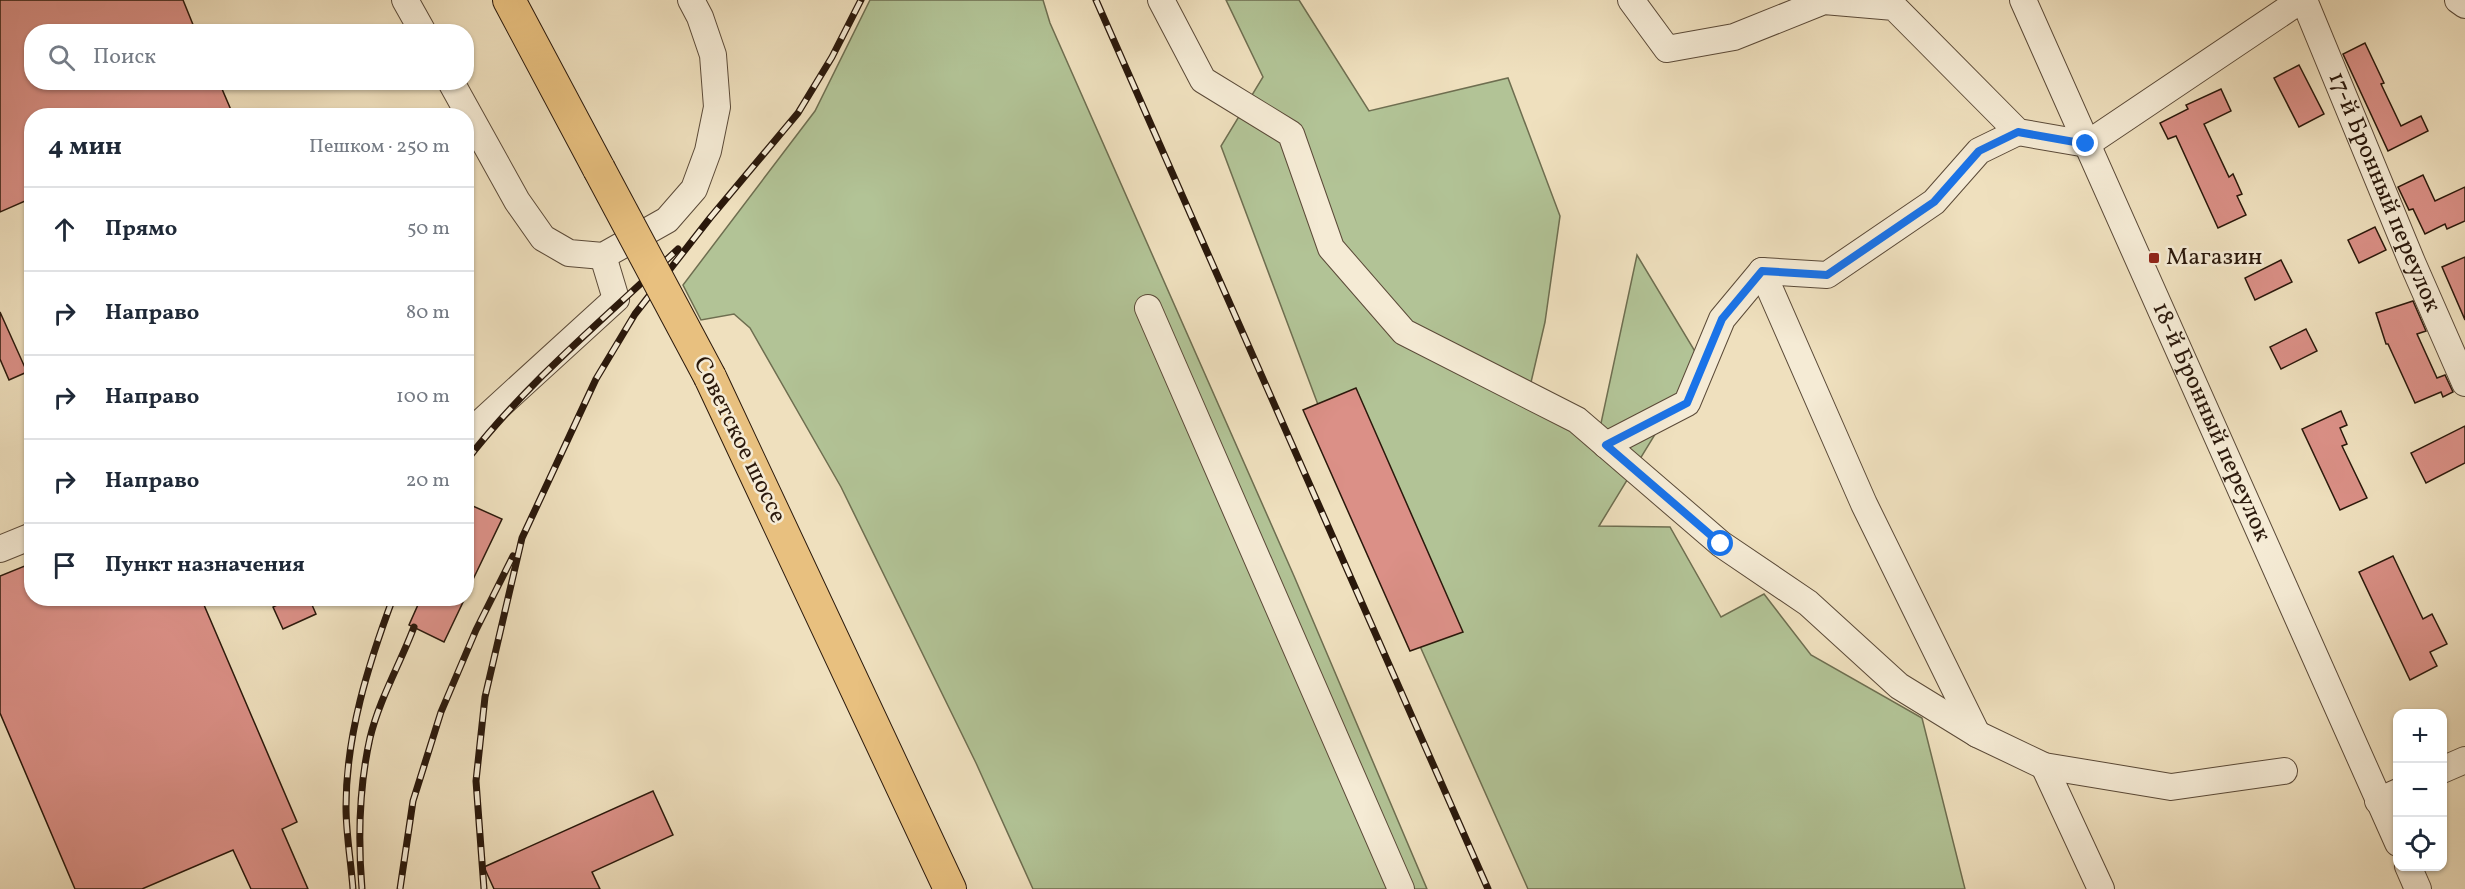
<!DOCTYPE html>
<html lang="ru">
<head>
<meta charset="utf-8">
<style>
	body { margin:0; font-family:Vollkorn,serif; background:#f6f6f7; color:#1f2937 }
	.controls { position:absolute; right:18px; bottom:18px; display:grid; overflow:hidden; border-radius:12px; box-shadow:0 2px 4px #0004 }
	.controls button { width:54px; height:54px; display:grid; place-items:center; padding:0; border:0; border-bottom:2px solid #e0e1e3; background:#fff; color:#1f2937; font:30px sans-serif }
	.stop { position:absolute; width:18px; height:18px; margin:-14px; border:4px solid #1a73e8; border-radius:50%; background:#fff }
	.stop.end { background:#1a73e8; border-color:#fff; box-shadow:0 2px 6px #0008 }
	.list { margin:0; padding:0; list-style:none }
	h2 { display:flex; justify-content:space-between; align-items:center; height:78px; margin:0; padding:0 24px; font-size:26px }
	h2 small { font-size:20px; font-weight:400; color:#747a83 }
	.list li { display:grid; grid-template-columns:39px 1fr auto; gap:18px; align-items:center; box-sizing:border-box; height:84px; padding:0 24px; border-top:2px solid #e0e1e3 }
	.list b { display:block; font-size:22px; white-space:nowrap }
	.list em { font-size:20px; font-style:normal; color:#747a83 }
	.icon { flex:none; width:33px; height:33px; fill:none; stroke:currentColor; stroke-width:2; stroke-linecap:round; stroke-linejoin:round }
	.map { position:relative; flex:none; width:2465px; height:889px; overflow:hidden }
	.search { position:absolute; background:#fff; box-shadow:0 2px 4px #0004; left:24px; top:24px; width:450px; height:66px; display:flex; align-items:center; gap:15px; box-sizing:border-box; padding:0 21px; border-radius:24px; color:#747a83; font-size:22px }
	.panel { position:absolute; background:#fff; box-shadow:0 2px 4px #0004; left:24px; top:108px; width:450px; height:498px; border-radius:24px }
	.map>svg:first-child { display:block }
	.green { fill:#b2c396; stroke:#6e6e50; stroke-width:1.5 }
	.building { fill:#db9087; stroke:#2a180b; stroke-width:1.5 }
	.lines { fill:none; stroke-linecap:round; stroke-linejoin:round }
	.minor-casing { stroke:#5b4a38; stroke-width:28 }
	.major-casing { stroke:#2a180b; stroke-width:34 }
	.minor { stroke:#f5ebd5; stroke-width:26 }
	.major { stroke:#e8c07f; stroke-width:32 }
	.rail-casing { stroke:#2a180b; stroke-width:7 }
	.rail { stroke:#f5ebd5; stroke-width:4.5; stroke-dasharray:14; stroke-linecap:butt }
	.major-bridge-casing { stroke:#2a180b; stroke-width:34; stroke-linecap:butt }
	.major-bridge { stroke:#e8c07f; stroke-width:32 }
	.route { stroke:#1a73e8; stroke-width:8 }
	.poi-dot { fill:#8f2418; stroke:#f5ebd5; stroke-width:2 }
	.labels { text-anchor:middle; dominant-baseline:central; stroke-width:5; stroke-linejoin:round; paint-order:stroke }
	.street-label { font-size:24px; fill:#2a180b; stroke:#f5ebd5 }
	.poi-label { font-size:24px; fill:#2a180b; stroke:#f5ebd5; text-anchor:start }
</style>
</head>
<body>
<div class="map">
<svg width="2465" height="889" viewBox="0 0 2465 889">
	<rect width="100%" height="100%" fill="#efe0be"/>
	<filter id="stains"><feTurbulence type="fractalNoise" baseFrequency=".00333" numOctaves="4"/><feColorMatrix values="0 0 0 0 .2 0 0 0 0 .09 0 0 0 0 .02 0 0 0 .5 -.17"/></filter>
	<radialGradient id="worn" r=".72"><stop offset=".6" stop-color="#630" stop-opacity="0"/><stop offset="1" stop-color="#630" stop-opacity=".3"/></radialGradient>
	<g class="green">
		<polygon points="870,0 1043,0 1050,23 1294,576 1427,889 1033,889 976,763 841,487 750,328 734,314 701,320 683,285 815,111"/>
		<polygon points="1226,0 1299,0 1369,111 1508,78 1560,216 1545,322 1525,408 1597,442 1637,255 1696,353 1684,387 1599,526 1670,527 1721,617 1764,594 1811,655 1922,718 1965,889 1528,889 1347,482 1221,146 1263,77"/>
	</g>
	<g class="building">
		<polygon points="0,0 183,0 196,32 32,32 32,82 219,82 231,110 220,116 32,116 32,198 0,212"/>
		<polygon points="2365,43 2384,83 2381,84 2401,126 2421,116 2428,131 2388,151 2343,54"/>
		<polygon points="2299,65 2324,114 2299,127 2274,78"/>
		<polygon points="2221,89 2231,111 2204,124 2229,177 2233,174 2242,194 2237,196 2246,215 2218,228 2176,136 2168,139 2160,123 2188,109 2186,105"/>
		<polygon points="2423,175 2435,201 2465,187 2465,221 2447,229 2445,224 2425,234 2413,209 2409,210 2398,187"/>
		<polygon points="2375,227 2386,250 2359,263 2348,240"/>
		<polygon points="2465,257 2465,320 2442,267"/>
		<polygon points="2281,260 2292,282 2255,300 2245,278"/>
		<polygon points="2413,301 2426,331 2417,334 2437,378 2445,375 2453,392 2443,397 2441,392 2415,403 2388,344 2386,344 2376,313"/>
		<polygon points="0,312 27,372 9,380 0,359"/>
		<polygon points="2306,329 2317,351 2281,369 2270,347"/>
		<polygon points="1356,388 1463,632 1410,651 1303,410"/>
		<polygon points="2341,411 2347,425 2340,428 2347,444 2342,446 2367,498 2340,510 2302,429"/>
		<polygon points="2465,426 2465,463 2426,483 2411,453"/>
		<polygon points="466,503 502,519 466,594"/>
		<polygon points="2393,556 2423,619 2432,614 2447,644 2430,652 2437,666 2410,680 2359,572"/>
		<polygon points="32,563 32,598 201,598 297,822 282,829 308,889 251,889 233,850 142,889 75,889 0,713 0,576"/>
		<polygon points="291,598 309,598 316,614 283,629 273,607"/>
		<polygon points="421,598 465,598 444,642 409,625"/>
		<polygon points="653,791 673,835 592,872 600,889 494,889 484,867"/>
	</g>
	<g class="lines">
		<defs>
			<g id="minor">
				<polyline points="405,0 423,32"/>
				<polyline points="1161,0 1203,80 1291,134 1331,248 1404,332 1577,420 1721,544 1808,603 1899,686 1977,734 2044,766 2171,787 2284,771"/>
				<polyline points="1631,0 1667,49 1734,37 1824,1 1894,7 2018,132 2087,144 2301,0"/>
				<path id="s1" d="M2023,0L2398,843"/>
				<path id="s2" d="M2304,0L2412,262L2465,383"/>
				<polyline points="2458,0 2465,5"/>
				<polyline points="451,82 517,201 543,238 569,253 603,256 667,220 694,189 708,151 717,107 713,55 700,17 691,0"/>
				<polyline points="1762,271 1864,504 1977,734"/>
				<polyline points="1148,308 1401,889"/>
				<polyline points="466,441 479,424 616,299 603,256"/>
				<polyline points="1606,445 1687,403 1722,319 1762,271 1827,275 1934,202 1979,151 2018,132"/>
				<polyline points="0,549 32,536"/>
				<polyline points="2044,766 2101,889"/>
				<polyline points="2442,770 2465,760"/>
				<polyline points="2378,801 2398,792"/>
				<polyline points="2408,866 2418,889"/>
			</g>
			<g id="major">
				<polyline points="509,0 599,169"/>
				<polyline points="710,377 950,889"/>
			</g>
		</defs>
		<use href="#minor" class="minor-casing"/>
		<use href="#major" class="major-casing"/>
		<use href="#minor" class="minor"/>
		<use href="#major" class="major"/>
		<defs>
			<g id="rail">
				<polyline points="1096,0 1488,889"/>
				<path d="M466,461C528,381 605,318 678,249"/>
				<path d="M353,889C351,862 346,834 346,807C346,735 368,665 393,598"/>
				<path d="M362,889C358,840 359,787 370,738C379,700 400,664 414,627"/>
				<polyline points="400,889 413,801 441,712 476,630 513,556"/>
				<polyline points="484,889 476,781 485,697 522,538 596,379 635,314 710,218 798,113 832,57 861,0"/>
			</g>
		</defs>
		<use href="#rail" class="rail-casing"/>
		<use href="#rail" class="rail"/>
		<defs>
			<polyline id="major-bridge" points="599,169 710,377"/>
		</defs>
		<use href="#major-bridge" class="major-bridge-casing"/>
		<use href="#major-bridge" class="major-bridge"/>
	</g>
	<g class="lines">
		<polyline class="route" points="1721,544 1606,445 1687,403 1722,319 1762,271 1827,275 1934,202 1979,151 2018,132 2086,144"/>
	</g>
	<rect class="poi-dot" x="2148" y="252" width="12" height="12" rx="3"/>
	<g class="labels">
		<g class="street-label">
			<text stroke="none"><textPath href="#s2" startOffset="208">17-й Бронный переулок</textPath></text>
			<text stroke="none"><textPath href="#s1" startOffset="462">18-й Бронный переулок</textPath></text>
			<text transform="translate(739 440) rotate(64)">Советское шоссе</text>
		</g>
		<g class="poi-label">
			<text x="2166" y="258">Магазин</text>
		</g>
	</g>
	<rect width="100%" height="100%" filter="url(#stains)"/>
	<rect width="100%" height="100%" fill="url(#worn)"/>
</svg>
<div class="controls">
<button>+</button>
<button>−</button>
<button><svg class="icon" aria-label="locate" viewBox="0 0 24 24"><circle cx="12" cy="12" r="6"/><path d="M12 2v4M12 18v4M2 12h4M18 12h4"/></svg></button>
</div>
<div class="stop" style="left:1721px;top:544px"></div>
<div class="stop end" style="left:2086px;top:144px"></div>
<div class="search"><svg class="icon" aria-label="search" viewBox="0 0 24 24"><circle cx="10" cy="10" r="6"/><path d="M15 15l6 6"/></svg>Поиск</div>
<section class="panel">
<h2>4 мин<small>Пешком · 250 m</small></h2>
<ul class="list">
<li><svg class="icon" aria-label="ahead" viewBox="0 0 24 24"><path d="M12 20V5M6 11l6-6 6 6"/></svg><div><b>Прямо</b></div><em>50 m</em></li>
<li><svg class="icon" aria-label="right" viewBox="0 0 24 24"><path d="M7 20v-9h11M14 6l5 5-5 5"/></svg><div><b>Направо</b></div><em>80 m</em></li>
<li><svg class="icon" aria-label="right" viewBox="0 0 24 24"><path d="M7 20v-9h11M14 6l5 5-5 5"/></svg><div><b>Направо</b></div><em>100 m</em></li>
<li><svg class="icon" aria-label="right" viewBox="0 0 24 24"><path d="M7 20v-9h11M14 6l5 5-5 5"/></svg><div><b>Направо</b></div><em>20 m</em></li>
<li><svg class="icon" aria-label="arrive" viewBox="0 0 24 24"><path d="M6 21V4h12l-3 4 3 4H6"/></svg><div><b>Пункт назначения</b></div></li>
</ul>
</section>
</div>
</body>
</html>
